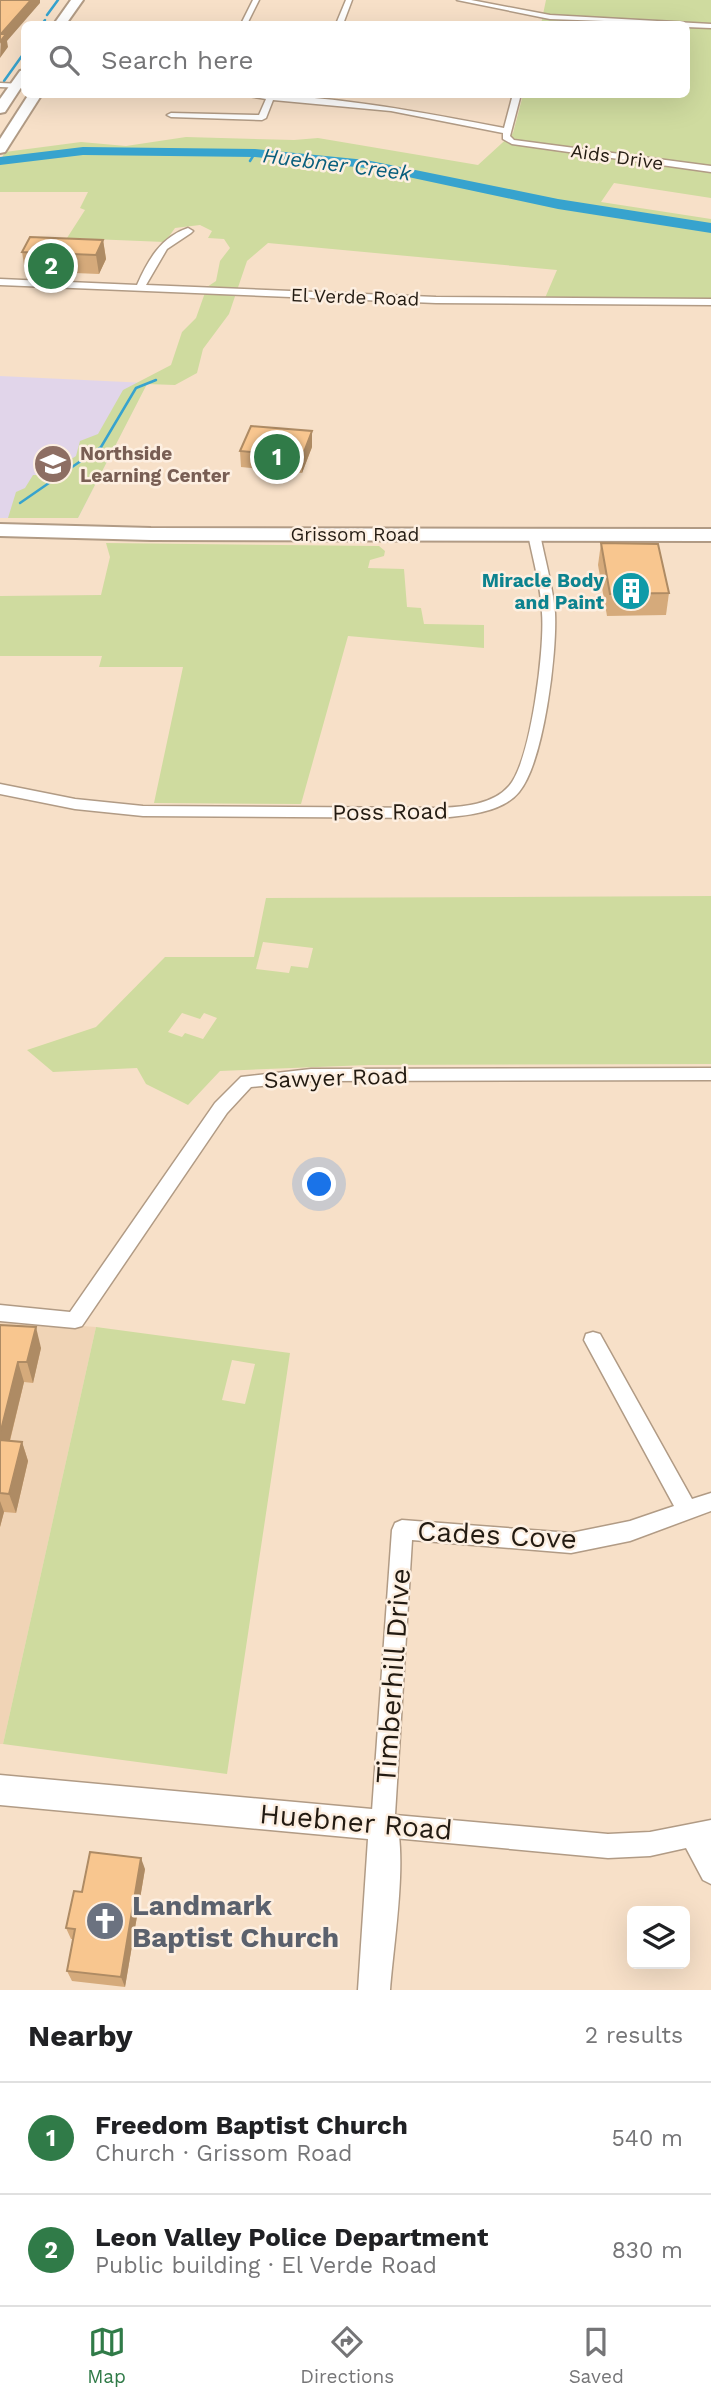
<!DOCTYPE html>
<html lang="en">
<head>
<meta charset="utf-8">
<style>
	body { margin:0; font-family:"Work Sans",sans-serif; background:#f6f6f6; color:#202124 }
	.controls { position:absolute; right:21px; bottom:21px; display:grid; overflow:hidden; border-radius:10px; box-shadow:0 7px 28px #0002 }
	.controls button { width:63px; height:63px; display:grid; place-items:center; padding:0; border:0; border-bottom:2px solid #e0e0e0; background:#fff; color:#202124; font:35px sans-serif }
	.you { position:absolute; left:320px; top:1185px; width:24px; height:24px; margin:-18px; border:5px solid #fff; border-radius:50%; background:#1a73e8; box-shadow:0 0 0 10px #1a73e833 }
	.badge { display:grid; place-items:center; width:46px; height:46px; border-radius:50%; background:#307b48; color:#fff; font-size:23px; font-weight:700 }
	.pin { position:absolute; translate:-50% -50%; border:4px solid #fff; box-shadow:0 2px 7px #0006 }
	.list { margin:0; padding:0; list-style:none }
	h2 { display:flex; justify-content:space-between; align-items:center; height:91px; margin:0; padding:0 28px; font-size:30px }
	h2 small { font-size:23px; font-weight:400; color:#757577 }
	.list li { display:grid; grid-template-columns:46px 1fr auto; gap:21px; align-items:center; box-sizing:border-box; height:112px; padding:0 28px; border-top:2px solid #e0e0e0 }
	.list b { display:block; font-size:26px; white-space:nowrap }
	.list p { margin:0; font-size:23px; white-space:nowrap; color:#757577 }
	.list em { font-size:23px; font-style:normal; color:#757577 }
	.icon { flex:none; width:38px; height:38px; fill:none; stroke:currentColor; stroke-width:2; stroke-linecap:round; stroke-linejoin:round }
	.map { position:relative; flex:none; width:711px; height:1990px; overflow:hidden }
	.search { position:absolute; background:#fff; box-shadow:0 7px 28px #0002; left:21px; right:21px; top:21px; height:77px; display:flex; align-items:center; gap:18px; box-sizing:border-box; padding:0 24px; border-radius:10px; color:#757577; font-size:26px }
	.sheet { height:315px; background:#fff }
	nav { display:flex; justify-content:space-around; align-items:center; box-sizing:border-box; height:98px; border-top:2px solid #e0e0e0; background:#fff; font-size:19px; color:#757577 }
	nav a { display:grid; justify-items:center; gap:4px }
	nav .on { color:#307b48 }
	.map>svg:first-child { display:block }
	.built { fill:#f0d4b6 }
	.education { fill:#e1d5ea }
	.green { fill:#cfdb9f; fill-rule:evenodd }
	.lines { fill:none; stroke-linecap:round; stroke-linejoin:round }
	.stream { stroke:#37a3ce; stroke-width:2.5 }
	.river { fill:#37a3ce; fill-rule:evenodd }
	.minor-casing { stroke:#b19b85; stroke-width:3 }
	.tertiary-casing { stroke:#b19b85; stroke-width:3 }
	.primary-casing { stroke:#b19b85; stroke-width:4 }
	.minor { fill:#fff; fill-rule:evenodd }
	.tertiary { fill:#fff; fill-rule:evenodd }
	.primary { fill:#fff; fill-rule:evenodd }
	.wall { fill:#d5aa7b }
	.shaded-wall { fill:#ae8b64 }
	.building { fill:#f8c68f; stroke:#ae8b64; stroke-width:2 }
	.labels { text-anchor:middle; dominant-baseline:central; stroke-width:5; stroke-linejoin:round; paint-order:stroke }
	.far-street-label { font-size:19px; fill:#231b12; stroke:#fdefe1 }
	.far-education-label { font-size:19px; font-weight:bold; fill:#785e54; stroke:#fdefe1; text-anchor:start }
	.far-culture-label { font-size:19px; font-weight:bold; fill:#0d838f; stroke:#fdefe1; text-anchor:end }
	.far-water-label { font-size:21px; font-style:italic; fill:#085e7c; stroke:#fdefe1 }
	.street-label { font-size:23px; fill:#231b12; stroke:#fdefe1 }
	.near-street-label { font-size:28px; fill:#231b12; stroke:#fdefe1 }
	.near-worship-label { font-size:28px; font-weight:bold; fill:#5b616d; stroke:#fdefe1; text-anchor:start }
</style>
</head>
<body>
<div class="map">
<svg width="711" height="1990" viewBox="0 0 711 1990">
	<rect width="100%" height="100%" fill="#f7e0c8"/>
	<polygon class="built" points="0,1320 96,1327 3,1744 0,1744"/>
	<polygon class="education" points="0,376 147,383 78,518 0,518"/>
	<g class="green">
		<polygon points="546,0 711,0 711,198 614,183 601,202 711,219 711,298 545,298 557,270 268,243 247,261 229,314 203,349 197,373 175,385 147,384 78,518 8,518 16,492 25,488 33,475 46,475 76,456 80,441 98,434 123,390 171,365 182,332 196,318 207,287 216,281 220,261 230,248 224,239 208,238 212,231 200,225 175,228 165,242 67,238 85,210 80,208 88,192 0,192 0,161 5,152 81,142 126,146 186,137 294,140 318,138 478,165 513,133 523,95 686,94 686,24 541,24"/>
		<polygon points="106,543 379,546 385,551 384,556 370,560 368,568 404,569 407,607 421,608 424,624 484,625 484,648 348,636 301,804 154,803 183,667 99,667 102,656 0,656 0,596 101,595 110,557"/>
		<path d="M711,896V1064L368,1065L220,1071L188,1105L146,1084L137,1068L53,1072L27,1050L96,1027L165,957H254L266,898ZM263,942L313,948L308,968L291,966L289,973L256,969ZM182,1013L200,1019L204,1013L217,1018L203,1039L185,1033L182,1037L168,1032Z"/>
		<path d="M96,1327L290,1353L227,1774L3,1744ZM232,1360L255,1364L245,1404L222,1400Z"/>
	</g>
	<g class="lines">
		<g class="stream">
			<polyline points="47,15 58,0"/>
			<polyline points="42,24 45,20"/>
			<polyline points="4,81 24,53"/>
			<polyline points="250,161 255,153"/>
			<polyline points="20,503 101,447 136,388 156,380"/>
		</g>
		<polygon class="river" points="83,147 255,149 366,160 558,199 711,223 711,233 558,209 366,168 255,157 83,155 0,165 0,157"/>
		<defs>
			<g id="minor">
				<polygon points="253,0 259,0 247,24 241,24"/>
				<polygon points="346,0 352,0 343,24 336,24"/>
				<polygon points="457,0 471,0 550,15 711,24 711,28 686,27 686,24 550,19"/>
				<polygon points="0,83 24,84 24,88 0,87"/>
				<path d="M236,94C326,94 416,111 504,128L513,94H521L510,136L514,140L711,166V172L512,144L503,139V133L391,111L273,100L266,118L262,120L171,117L167,115L171,113L259,115L266,99Z"/>
				<path d="M188,228L193,231L191,233L167,249L146,285L436,297L711,299V305L436,303L0,285V279L137,285C148,260 161,237 188,228Z"/>
				<path d="M534,530L540,534C545,560 553,587 555,613C557,653 544,762 519,792C502,813 464,816 439,818L143,816L75,809L0,794V784L75,799L143,806L439,808C462,807 493,805 509,786C531,761 545,647 542,613C541,586 533,560 528,534Z"/>
				<polygon points="711,1068 711,1080 311,1081 251,1087 227,1113 82,1326 75,1328 0,1321 0,1305 70,1312 215,1103 241,1077 311,1069"/>
				<polygon points="593,1332 600,1334 692,1499 711,1493 711,1511 630,1541 571,1553 412,1540 395,1815 608,1834 650,1832 711,1820 711,1884 703,1880 686,1848 650,1856 608,1858 383,1837 375,1833 371,1825 392,1530 395,1523 402,1520 571,1533 630,1521 674,1506 584,1340 586,1334"/>
			</g>
			<path id="tertiary" d="M0,1775L383,1810L394,1814C409,1851 393,1947 390,1990H358L368,1839L0,1805Z"/>
			<g id="primary">
				<polygon points="71,0 83,0 66,24 54,24"/>
				<polygon points="24,70 24,83 5,112 0,113 0,99 20,71"/>
				<polygon points="29,94 42,94 5,152 0,153 0,139"/>
				<polygon points="0,524 151,528 711,529 711,541 151,540 0,536"/>
			</g>
		</defs>
		<use href="#minor" class="minor-casing"/>
		<use href="#tertiary" class="tertiary-casing"/>
		<use href="#primary" class="primary-casing"/>
		<use href="#minor" class="minor"/>
		<use href="#tertiary" class="tertiary"/>
		<use href="#primary" class="primary"/>
	</g>
	<g class="wall">
		<polygon points="103,240 106,259 99,274 25,271 22,252"/>
		<polygon points="312,447 302,473 241,467 240,451"/>
		<polygon points="601,543 669,593 666,615 607,616 598,565"/>
		<polygon points="0,1325 41,1348 33,1383 24,1382 10,1441 22,1442 28,1461 16,1513 4,1512 0,1527"/>
		<polygon points="145,1869 125,1987 72,1981 67,1971 73,1939 71,1939 66,1928 82,1892"/>
	</g>
	<g class="shaded-wall">
		<polygon points="31,0 40,0 40,3 7,41 8,47 0,58 1,34"/>
		<polygon points="103,240 106,259 99,274 96,255"/>
		<polygon points="312,431 312,447 302,473 302,457"/>
		<polygon points="36,1327 41,1348 33,1383 27,1362"/>
		<polygon points="18,1362 24,1382 5,1460 0,1444 0,1434"/>
		<polygon points="22,1442 28,1461 16,1513 9,1494"/>
		<polygon points="0,1501 4,1512 0,1527"/>
		<polygon points="141,1858 145,1869 125,1987 121,1977"/>
	</g>
	<g class="building">
		<polygon points="0,0 31,0 1,34 6,34 0,42"/>
		<polygon points="30,237 103,240 96,255 22,252"/>
		<polygon points="251,426 312,431 302,457 240,451"/>
		<polygon points="601,543 658,544 669,593 610,594"/>
		<polygon points="0,1325 36,1327 27,1362 18,1362 0,1434"/>
		<polygon points="0,1440 22,1442 9,1494 0,1493"/>
		<polygon points="90,1852 141,1858 121,1977 67,1971 75,1929 66,1928 74,1891 82,1892"/>
	</g>
	<defs>
		<symbol id="school-disc" viewBox="-11 -11 22 22"><circle r="9.5" fill="#8d6e63" stroke="#fdefe1"/><path d="M0-5L7-2L0 1L-7-2ZM-4 1L0 2.5L4 1V4Q0 6-4 4Z" fill="#fff"/></symbol>
		<symbol id="building-disc" viewBox="-11 -11 22 22"><circle r="9.5" fill="#0f9aa8" stroke="#fdefe1"/><path d="M-4-6H4V6H1V3H-1V6H-4ZM-2.5-4.3h1.7v1.8h-1.7ZM.8-4.3h1.7v1.8H.8ZM-2.5-1h1.7V.8h-1.7ZM.8-1h1.7V.8H.8Z" fill="#fff"/></symbol>
		<symbol id="church-disc" viewBox="-11 -11 22 22"><circle r="9.5" fill="#6b7280" stroke="#fdefe1"/><path d="M-1.2-6h2.4v3.5h3.3v2.4h-3.3V6h-2.4V-.1h-3.3v-2.4h3.3Z" fill="#fff"/></symbol>
	</defs>
	<g fill-rule="evenodd">
		<use href="#school-disc" x="31" y="442" width="44" height="44"/>
		<use href="#building-disc" x="609" y="569" width="44" height="44"/>
		<use href="#church-disc" x="83" y="1899" width="44" height="44"/>
	</g>
	<g class="labels">
		<g class="far-street-label">
			<text transform="translate(617 157) rotate(8)">Aids Drive</text>
			<text transform="translate(355 297) rotate(2)">El Verde Road</text>
			<text x="355" y="534">Grissom Road</text>
		</g>
		<g class="far-education-label">
			<text x="80" y="453">Northside<tspan x="80" dy="22">Learning Center</tspan></text>
		</g>
		<g class="far-culture-label">
			<text x="604" y="580">Miracle Body<tspan x="604" dy="22">and Paint</tspan></text>
		</g>
		<g class="far-water-label">
			<text transform="translate(337 164) rotate(7)">Huebner Creek</text>
		</g>
		<g class="street-label">
			<text transform="translate(390 812) rotate(-1)">Poss Road</text>
			<text transform="translate(336 1078) rotate(-2)">Sawyer Road</text>
		</g>
		<g class="near-street-label">
			<text transform="translate(497 1535) rotate(3)">Cades Cove</text>
			<text transform="translate(393 1676) rotate(-86)">Timberhill Drive</text>
			<text transform="translate(356 1822) rotate(5)">Huebner Road</text>
		</g>
		<g class="near-worship-label">
			<text x="132" y="1905">Landmark<tspan x="132" dy="32">Baptist Church</tspan></text>
		</g>
	</g>
</svg>
<div class="controls">
<button><svg class="icon" aria-label="layers" viewBox="0 0 24 24"><path d="M12 4l9 5-9 5-9-5zM3 14l9 5 9-5"/></svg></button>
</div>
<div class="you"></div>
<div class="pin badge" style="left:277px;top:457px">1</div>
<div class="pin badge" style="left:51px;top:266px">2</div>
<div class="search"><svg class="icon" aria-label="search" viewBox="0 0 24 24"><circle cx="10" cy="10" r="6"/><path d="M15 15l6 6"/></svg>Search here</div>
</div>
<section class="sheet">
<h2>Nearby<small>2 results</small></h2>
<ul class="list">
<li><span class="badge">1</span><div><b>Freedom Baptist Church</b><p>Church · Grissom Road</p></div><em>540 m</em></li>
<li><span class="badge">2</span><div><b>Leon Valley Police Department</b><p>Public building · El Verde Road</p></div><em>830 m</em></li>
</ul>
</section>
<nav>
<a class="on"><svg class="icon" aria-label="map" viewBox="0 0 24 24"><path d="M3 6l6-2 6 2 6-2v14l-6 2-6-2-6 2zM9 4v14M15 6v14"/></svg>Map</a>
<a><svg class="icon" aria-label="directions" viewBox="0 0 24 24"><path d="M12 3l9 9-9 9-9-9zM9 14v-3h6M13 9l2 2-2 2"/></svg>Directions</a>
<a><svg class="icon" aria-label="saved" viewBox="0 0 24 24"><path d="M7 4h10v16l-5-4-5 4z"/></svg>Saved</a>
</nav>
</body>
</html>
